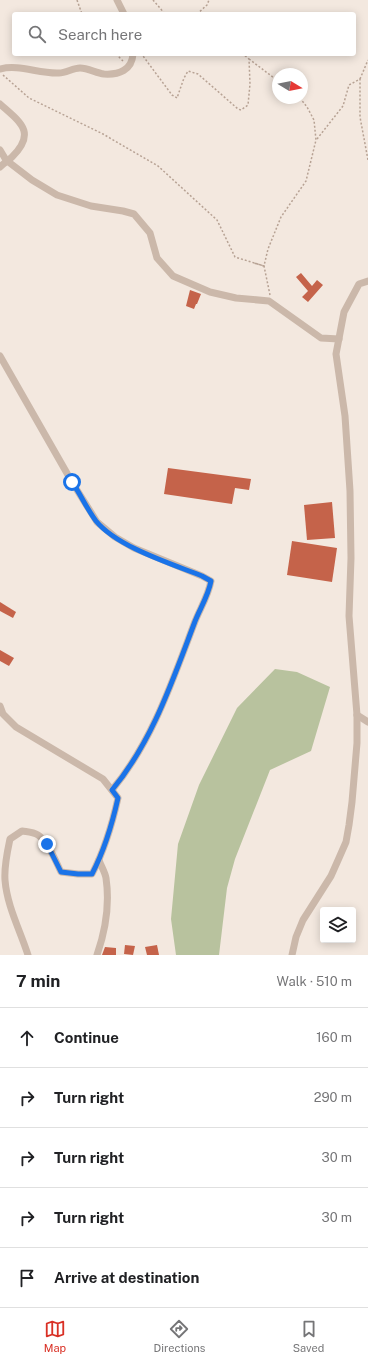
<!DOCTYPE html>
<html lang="en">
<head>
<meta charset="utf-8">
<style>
	body { margin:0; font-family:"Public Sans",sans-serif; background:#f6f6f6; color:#202124 }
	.controls { position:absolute; right:12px; bottom:12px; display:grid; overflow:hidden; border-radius:4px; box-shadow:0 2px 10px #0003 }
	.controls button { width:36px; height:36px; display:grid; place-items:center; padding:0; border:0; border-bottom:1px solid #e0e0e0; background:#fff; color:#202124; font:20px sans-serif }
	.compass { position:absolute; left:272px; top:68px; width:36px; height:36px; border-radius:50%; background:#fff; box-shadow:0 2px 10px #0003; rotate:100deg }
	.stop { position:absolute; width:12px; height:12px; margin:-9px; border:3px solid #1a73e8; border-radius:50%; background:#fff }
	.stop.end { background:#1a73e8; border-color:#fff; box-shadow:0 1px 4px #0008 }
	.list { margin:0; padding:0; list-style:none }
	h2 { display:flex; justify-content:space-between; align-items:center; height:52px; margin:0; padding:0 16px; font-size:17px }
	h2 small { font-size:13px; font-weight:400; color:#757577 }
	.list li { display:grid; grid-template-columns:26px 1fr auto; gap:12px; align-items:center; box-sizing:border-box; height:60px; padding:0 16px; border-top:1px solid #e0e0e0 }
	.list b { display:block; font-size:15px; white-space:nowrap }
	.list em { font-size:13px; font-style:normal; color:#757577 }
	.icon { flex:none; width:22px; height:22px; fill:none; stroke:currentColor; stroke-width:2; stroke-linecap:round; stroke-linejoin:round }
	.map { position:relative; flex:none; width:368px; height:955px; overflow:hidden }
	.search { position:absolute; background:#fff; box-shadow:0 2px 10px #0003; left:12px; right:12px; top:12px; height:44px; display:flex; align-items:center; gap:10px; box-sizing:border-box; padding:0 14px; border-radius:4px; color:#757577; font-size:15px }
	.sheet { height:352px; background:#fff }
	nav { display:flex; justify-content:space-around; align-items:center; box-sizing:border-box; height:56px; border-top:1px solid #e0e0e0; background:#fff; font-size:11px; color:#757577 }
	nav a { display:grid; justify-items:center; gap:2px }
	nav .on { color:#d93025 }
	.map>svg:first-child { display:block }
	.green { fill:#b8c29e }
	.building { fill:#c5634a }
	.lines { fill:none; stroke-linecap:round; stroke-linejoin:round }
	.path { stroke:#b7a294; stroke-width:1.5; stroke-dasharray:2 2; stroke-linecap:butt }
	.minor { stroke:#cbb8aa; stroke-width:7 }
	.route { stroke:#1a73e8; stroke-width:5 }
</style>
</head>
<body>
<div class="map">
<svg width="368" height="955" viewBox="0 0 368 955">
	<rect width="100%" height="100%" fill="#f3e8df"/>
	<polygon class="green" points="275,669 297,672 330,687 311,751 270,770 235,859 227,888 219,955 176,955 171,919 178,844 199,785 237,708"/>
	<g class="building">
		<polygon points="301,273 312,286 317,280 323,285 308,302 302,297 308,291 296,277"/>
		<polygon points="190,290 201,294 197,304 196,304 194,309 186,306"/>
		<polygon points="168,468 251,479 249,490 235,488 232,504 164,494"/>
		<polygon points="332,502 335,538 307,540 304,505"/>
		<polygon points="292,541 337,548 332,582 287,575"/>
		<polygon points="0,602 16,612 13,618 0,611"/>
		<polygon points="0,650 14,658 9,666 0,661"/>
		<polygon points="125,945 135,946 133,955 124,954"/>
		<polygon points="157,945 159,955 147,955 145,947"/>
		<polygon points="105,947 116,948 116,955 102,955"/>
	</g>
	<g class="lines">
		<g class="path">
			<polyline points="77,0 82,14"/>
			<polyline points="153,0 165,14"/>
			<polyline points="197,14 207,5 209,0"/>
			<polyline points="116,54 123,61"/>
			<polyline points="140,54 143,56 172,95 177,98 184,78 188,71 198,74 238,109 241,110 248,105 250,84 249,59 243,54"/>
			<polyline points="249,59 278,81"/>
			<polyline points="3,75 29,98 103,134 158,166 217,220 235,257 264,266 254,263"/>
			<polyline points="360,79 368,60"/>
			<polyline points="317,139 343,106 349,85 360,79 360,117 368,160"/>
			<polyline points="270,295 264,266 268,249 281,217 306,181 316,140 314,120 307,107 300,98"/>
		</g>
		<g class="minor">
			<polyline points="117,0 124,14"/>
			<path d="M0,69C19,64 39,74 59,73C66,73 73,68 80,68C88,68 96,73 104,74C119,75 132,70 133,54"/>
			<path d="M0,104C20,122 37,132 12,157C8,161 4,163 0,167"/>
			<polyline points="0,150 6,160 32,180 57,195 91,206 123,211 134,214 150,233 157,258 173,276 210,292 236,298 269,301 321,338 339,339"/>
			<path d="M0,356L72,482L97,522L115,537L134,548L202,576L211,581C208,597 199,610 194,624C172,682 152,742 112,790"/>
			<path d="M0,706L3,714L16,727L103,779L118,798C112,825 105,849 92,874H78L61,872C56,862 48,841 38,835C33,832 28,832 22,831L10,839C7,853 4,866 5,880C7,906 20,930 28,955"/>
			<polyline points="357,715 368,722"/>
			<path d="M97,955C106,929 110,905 106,878C105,872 101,866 99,860"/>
			<polyline points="292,955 296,937 303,920 331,876 339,858 346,842 349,825 352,802 357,743 357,715 349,616 351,558 350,491 345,416 336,354 344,312 359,284 368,281"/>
		</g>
	</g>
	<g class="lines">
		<path class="route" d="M47,844L61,872L78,874H92C105,849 112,825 118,798L112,790C152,742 172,682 194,624C199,610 208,597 211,581L202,576C172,564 117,547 96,521C87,509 81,495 72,482"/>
	</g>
</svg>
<div class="controls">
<button><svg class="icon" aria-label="layers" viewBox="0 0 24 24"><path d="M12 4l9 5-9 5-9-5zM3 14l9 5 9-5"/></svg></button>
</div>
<svg class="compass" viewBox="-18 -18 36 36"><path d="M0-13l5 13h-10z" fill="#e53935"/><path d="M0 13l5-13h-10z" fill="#757577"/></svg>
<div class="stop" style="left:72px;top:482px"></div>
<div class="stop end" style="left:47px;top:844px"></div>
<div class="search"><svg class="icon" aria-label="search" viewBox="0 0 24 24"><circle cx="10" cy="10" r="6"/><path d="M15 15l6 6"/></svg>Search here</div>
</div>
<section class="sheet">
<h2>7 min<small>Walk · 510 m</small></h2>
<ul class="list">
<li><svg class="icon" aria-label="ahead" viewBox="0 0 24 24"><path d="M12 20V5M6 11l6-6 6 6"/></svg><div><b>Continue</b></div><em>160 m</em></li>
<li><svg class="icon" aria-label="right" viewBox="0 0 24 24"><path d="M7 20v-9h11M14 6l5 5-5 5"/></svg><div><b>Turn right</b></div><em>290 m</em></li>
<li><svg class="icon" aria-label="right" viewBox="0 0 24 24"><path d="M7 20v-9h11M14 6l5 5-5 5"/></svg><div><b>Turn right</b></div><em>30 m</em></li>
<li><svg class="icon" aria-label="right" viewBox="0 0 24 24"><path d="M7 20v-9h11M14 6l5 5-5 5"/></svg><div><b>Turn right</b></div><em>30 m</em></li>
<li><svg class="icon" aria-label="arrive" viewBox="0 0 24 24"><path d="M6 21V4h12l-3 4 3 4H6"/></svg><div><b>Arrive at destination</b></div></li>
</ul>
</section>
<nav>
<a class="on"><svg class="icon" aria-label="map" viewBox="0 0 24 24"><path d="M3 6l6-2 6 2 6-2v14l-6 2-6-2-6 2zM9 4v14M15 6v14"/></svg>Map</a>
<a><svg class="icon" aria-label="directions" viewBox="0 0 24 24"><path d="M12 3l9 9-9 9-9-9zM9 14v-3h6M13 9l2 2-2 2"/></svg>Directions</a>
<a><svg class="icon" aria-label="saved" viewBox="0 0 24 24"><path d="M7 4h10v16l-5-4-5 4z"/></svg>Saved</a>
</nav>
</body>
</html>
